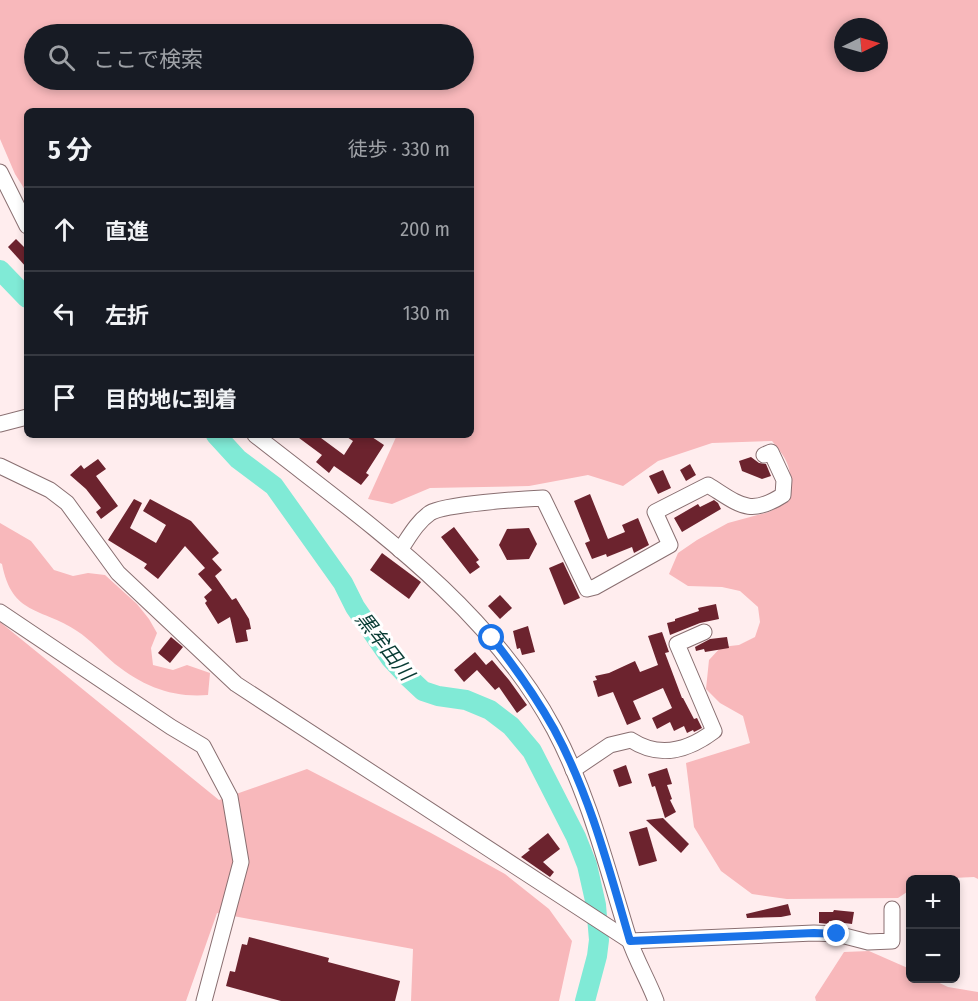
<!DOCTYPE html>
<html lang="ja">
<head>
<meta charset="utf-8">
<style>
	body { margin:0; font-family:"Fira Sans Condensed","Noto Sans JP",sans-serif; background:#242831; color:#f1f3f6 }
	.controls { position:absolute; right:18px; bottom:18px; display:grid; overflow:hidden; border-radius:9px; box-shadow:0 3px 9px #0003 }
	.controls button { width:54px; height:54px; display:grid; place-items:center; padding:0; border:0; border-bottom:2px solid #363941; background:#171b24; color:#f1f3f6; font:30px sans-serif }
	.compass { position:absolute; left:834px; top:18px; width:54px; height:54px; border-radius:50%; background:#171b24; box-shadow:0 3px 9px #0003; rotate:85deg }
	.stop { position:absolute; width:18px; height:18px; margin:-14px; border:4px solid #1a73e8; border-radius:50%; background:#fff }
	.stop.end { background:#1a73e8; border-color:#fff; box-shadow:0 2px 6px #0008 }
	.list { margin:0; padding:0; list-style:none }
	h2 { display:flex; justify-content:space-between; align-items:center; height:78px; margin:0; padding:0 24px; font-size:26px }
	h2 small { font-size:20px; font-weight:400; color:#9ea1a6 }
	.list li { display:grid; grid-template-columns:39px 1fr auto; gap:18px; align-items:center; box-sizing:border-box; height:84px; padding:0 24px; border-top:2px solid #363941 }
	.list b { display:block; font-size:22px; white-space:nowrap }
	.list em { font-size:20px; font-style:normal; color:#9ea1a6 }
	.icon { flex:none; width:33px; height:33px; fill:none; stroke:currentColor; stroke-width:2; stroke-linecap:round; stroke-linejoin:round }
	.map { position:relative; flex:none; width:978px; height:1001px; overflow:hidden }
	.search { position:absolute; background:#171b24; box-shadow:0 3px 9px #0003; left:24px; top:24px; width:450px; height:66px; display:flex; align-items:center; gap:15px; box-sizing:border-box; padding:0 21px; border-radius:33px; color:#9ea1a6; font-size:22px }
	.panel { position:absolute; background:#171b24; box-shadow:0 3px 9px #0003; left:24px; top:108px; width:450px; height:330px; border-radius:9px }
	.map>svg:first-child { display:block }
	.green { fill:#f8b8bb; fill-rule:evenodd }
	.lines { fill:none; stroke-linecap:round; stroke-linejoin:round }
	.river { stroke:#80ead6; stroke-width:20 }
	.building { fill:#6c232e }
	.minor-casing { stroke:#896f71; stroke-width:17 }
	.minor { stroke:#fff; stroke-width:15 }
	.route { stroke:#1a73e8; stroke-width:8 }
	.labels { text-anchor:middle; dominant-baseline:central; stroke-width:6; stroke-linejoin:round; paint-order:stroke }
	.water-label { font-size:20px; font-style:italic; fill:#083c34; stroke:#fff }
</style>
</head>
<body>
<div class="map">
<svg width="978" height="1001" viewBox="0 0 978 1001">
	<rect width="100%" height="100%" fill="#ffedee"/>
	<g class="green">
		<path d="M0,0H978V879L974,877L910,880V890L898,898L787,899L752,894L721,871L694,827L686,763L750,743L743,716L720,703L706,689L709,660L721,647L739,645L755,637L760,622L758,607L740,591L722,587L688,586L669,574L678,553L697,540L728,523L769,512L790,500C792,472 791,463 772,441L712,443L658,461L623,486L588,475L529,486L430,488L392,504L368,499L397,435H471V111H27V193L15,174L0,139ZM843,27H879V63H843ZM34,34H464V80H34Z"/>
		<path d="M0,523L31,541L54,570L73,576L88,573L105,575L137,604L149,619L157,633L151,648L153,665L173,670L187,665L210,673L208,695C172,698 143,686 115,664C102,653 91,640 77,631C41,607 12,616 2,564L0,563Z"/>
		<polygon points="0,622 219,800 307,769 431,833 505,874 549,909 572,941 559,1001 411,1001 413,949 217,913 186,1001 0,1001"/>
		<polygon points="869,951 910,969 910,978 931,979 948,987 978,992 978,1001 816,1001 815,997 844,952"/>
	</g>
	<g class="lines">
		<g class="river">
			<polyline points="0,270 27,298"/>
			<polyline points="216,435 238,459 274,486 343,583 355,607 391,659 407,676 423,691 438,696 466,700 490,710 511,726 532,751 576,837 587,865 596,905 599,940 597,956 585,1001"/>
		</g>
	</g>
	<g class="building">
		<polygon points="16,239 27,250 27,268 8,247"/>
		<polygon points="295,435 317,435 344,455 353,441 344,435 369,435 384,445 366,473 369,475 361,485 334,466 329,473 316,462 322,455"/>
		<polygon points="751,457 759,463 766,464 771,476 762,479 742,471 739,461"/>
		<polygon points="98,459 106,469 96,476 118,506 101,519 96,512 101,508 86,489 70,475 81,465 84,469"/>
		<polygon points="690,464 696,475 686,481 680,470"/>
		<polygon points="663,470 671,488 658,494 649,476"/>
		<polygon points="590,494 608,539 625,532 622,525 638,518 649,545 634,553 632,547 607,557 606,554 592,559 585,543 590,541 574,501"/>
		<polygon points="134,499 142,503 130,528 156,543 166,525 143,511 150,499 191,521 219,553 212,559 222,570 215,576 232,600 236,598 249,619 251,629 246,630 248,641 236,643 230,617 218,624 205,603 207,601 204,597 212,590 198,574 205,568 185,546 158,579 144,568 147,564 108,540"/>
		<polygon points="714,500 718,503 721,509 682,532 674,518 698,504 700,507"/>
		<polygon points="454,527 479,560 476,562 480,567 470,574 441,537"/>
		<polygon points="529,528 537,544 529,559 507,560 499,545 507,529"/>
		<polygon points="382,553 421,582 409,599 370,570"/>
		<polygon points="563,562 580,598 564,605 549,568"/>
		<polygon points="500,595 512,608 500,619 488,606"/>
		<polygon points="716,604 719,619 700,623 670,635 667,623 675,621 675,619 699,611 698,608"/>
		<polygon points="528,626 535,652 522,655 520,648 517,649 513,631"/>
		<polygon points="662,632 669,652 665,653 682,698 683,698 694,719 697,718 702,728 694,732 693,730 687,733 684,726 674,731 670,722 657,729 652,718 672,708 663,688 633,701 641,719 627,725 613,692 598,697 593,681 597,680 595,676 609,673 635,661 640,672 658,665 648,636"/>
		<polygon points="171,637 183,647 170,663 158,653"/>
		<polygon points="727,637 729,648 705,652 704,649 696,651 695,647 710,639"/>
		<polygon points="475,652 486,665 492,660 509,680 527,705 517,713 499,687 495,690 477,670 464,682 454,670"/>
		<polygon points="626,765 632,783 619,787 613,770"/>
		<polygon points="667,768 672,784 667,785 672,799 670,800 676,812 665,818 655,786 652,787 648,774"/>
		<polygon points="663,818 689,844 681,853 646,820"/>
		<polygon points="647,827 657,861 639,866 629,832"/>
		<polygon points="548,833 560,849 543,862 554,872 550,877 521,857 530,850 528,849"/>
		<polygon points="788,904 791,915 781,917 747,918 746,914"/>
		<polygon points="834,910 854,912 852,924 829,921 829,924 819,923 819,912 833,912"/>
		<polygon points="249,937 329,958 328,962 400,981 395,1001 281,1001 226,986 230,971 235,972 242,944 247,945"/>
	</g>
	<g class="lines">
		<defs>
			<g id="minor">
				<polyline points="0,172 27,226"/>
				<polyline points="0,424 27,417"/>
				<path d="M255,435C365,522 486,603 554,729C589,795 607,868 629,939C636,960 648,980 656,1001"/>
				<polyline points="0,466 50,490 67,503 118,573 236,684 630,941 814,933 837,934 868,942 892,941 892,909"/>
				<path d="M400,550C409,537 417,522 430,513C444,504 522,499 543,498L587,589L595,587L670,545L655,512L708,485C739,504 749,517 783,495L784,480L771,452L764,455"/>
				<polyline points="0,612 171,727 203,746 230,797 241,862 204,1001"/>
				<path d="M573,770L610,745L631,740C660,759 689,750 714,731L677,644L704,632"/>
			</g>
		</defs>
		<use href="#minor" class="minor-casing"/>
		<use href="#minor" class="minor"/>
	</g>
	<g class="lines">
		<path class="route" d="M492,638C514,666 536,697 554,729C590,795 609,869 630,941L814,933L837,934"/>
	</g>
	<g class="labels">
		<g class="water-label">
			<text transform="translate(385 646) rotate(52)">黒牟田川</text>
		</g>
	</g>
</svg>
<div class="controls">
<button>+</button>
<button>−</button>
</div>
<svg class="compass" viewBox="-18 -18 36 36"><path d="M0-13l5 13h-10z" fill="#e53935"/><path d="M0 13l5-13h-10z" fill="#9ea1a6"/></svg>
<div class="stop" style="left:492px;top:638px"></div>
<div class="stop end" style="left:837px;top:934px"></div>
<div class="search"><svg class="icon" aria-label="search" viewBox="0 0 24 24"><circle cx="10" cy="10" r="6"/><path d="M15 15l6 6"/></svg>ここで検索</div>
<section class="panel">
<h2>5 分<small>徒歩 · 330 m</small></h2>
<ul class="list">
<li><svg class="icon" aria-label="ahead" viewBox="0 0 24 24"><path d="M12 20V5M6 11l6-6 6 6"/></svg><div><b>直進</b></div><em>200 m</em></li>
<li><svg class="icon" aria-label="left" viewBox="0 0 24 24"><path d="M17 20v-9H6M10 6l-5 5 5 5"/></svg><div><b>左折</b></div><em>130 m</em></li>
<li><svg class="icon" aria-label="arrive" viewBox="0 0 24 24"><path d="M6 21V4h12l-3 4 3 4H6"/></svg><div><b>目的地に到着</b></div></li>
</ul>
</section>
</div>
</body>
</html>
